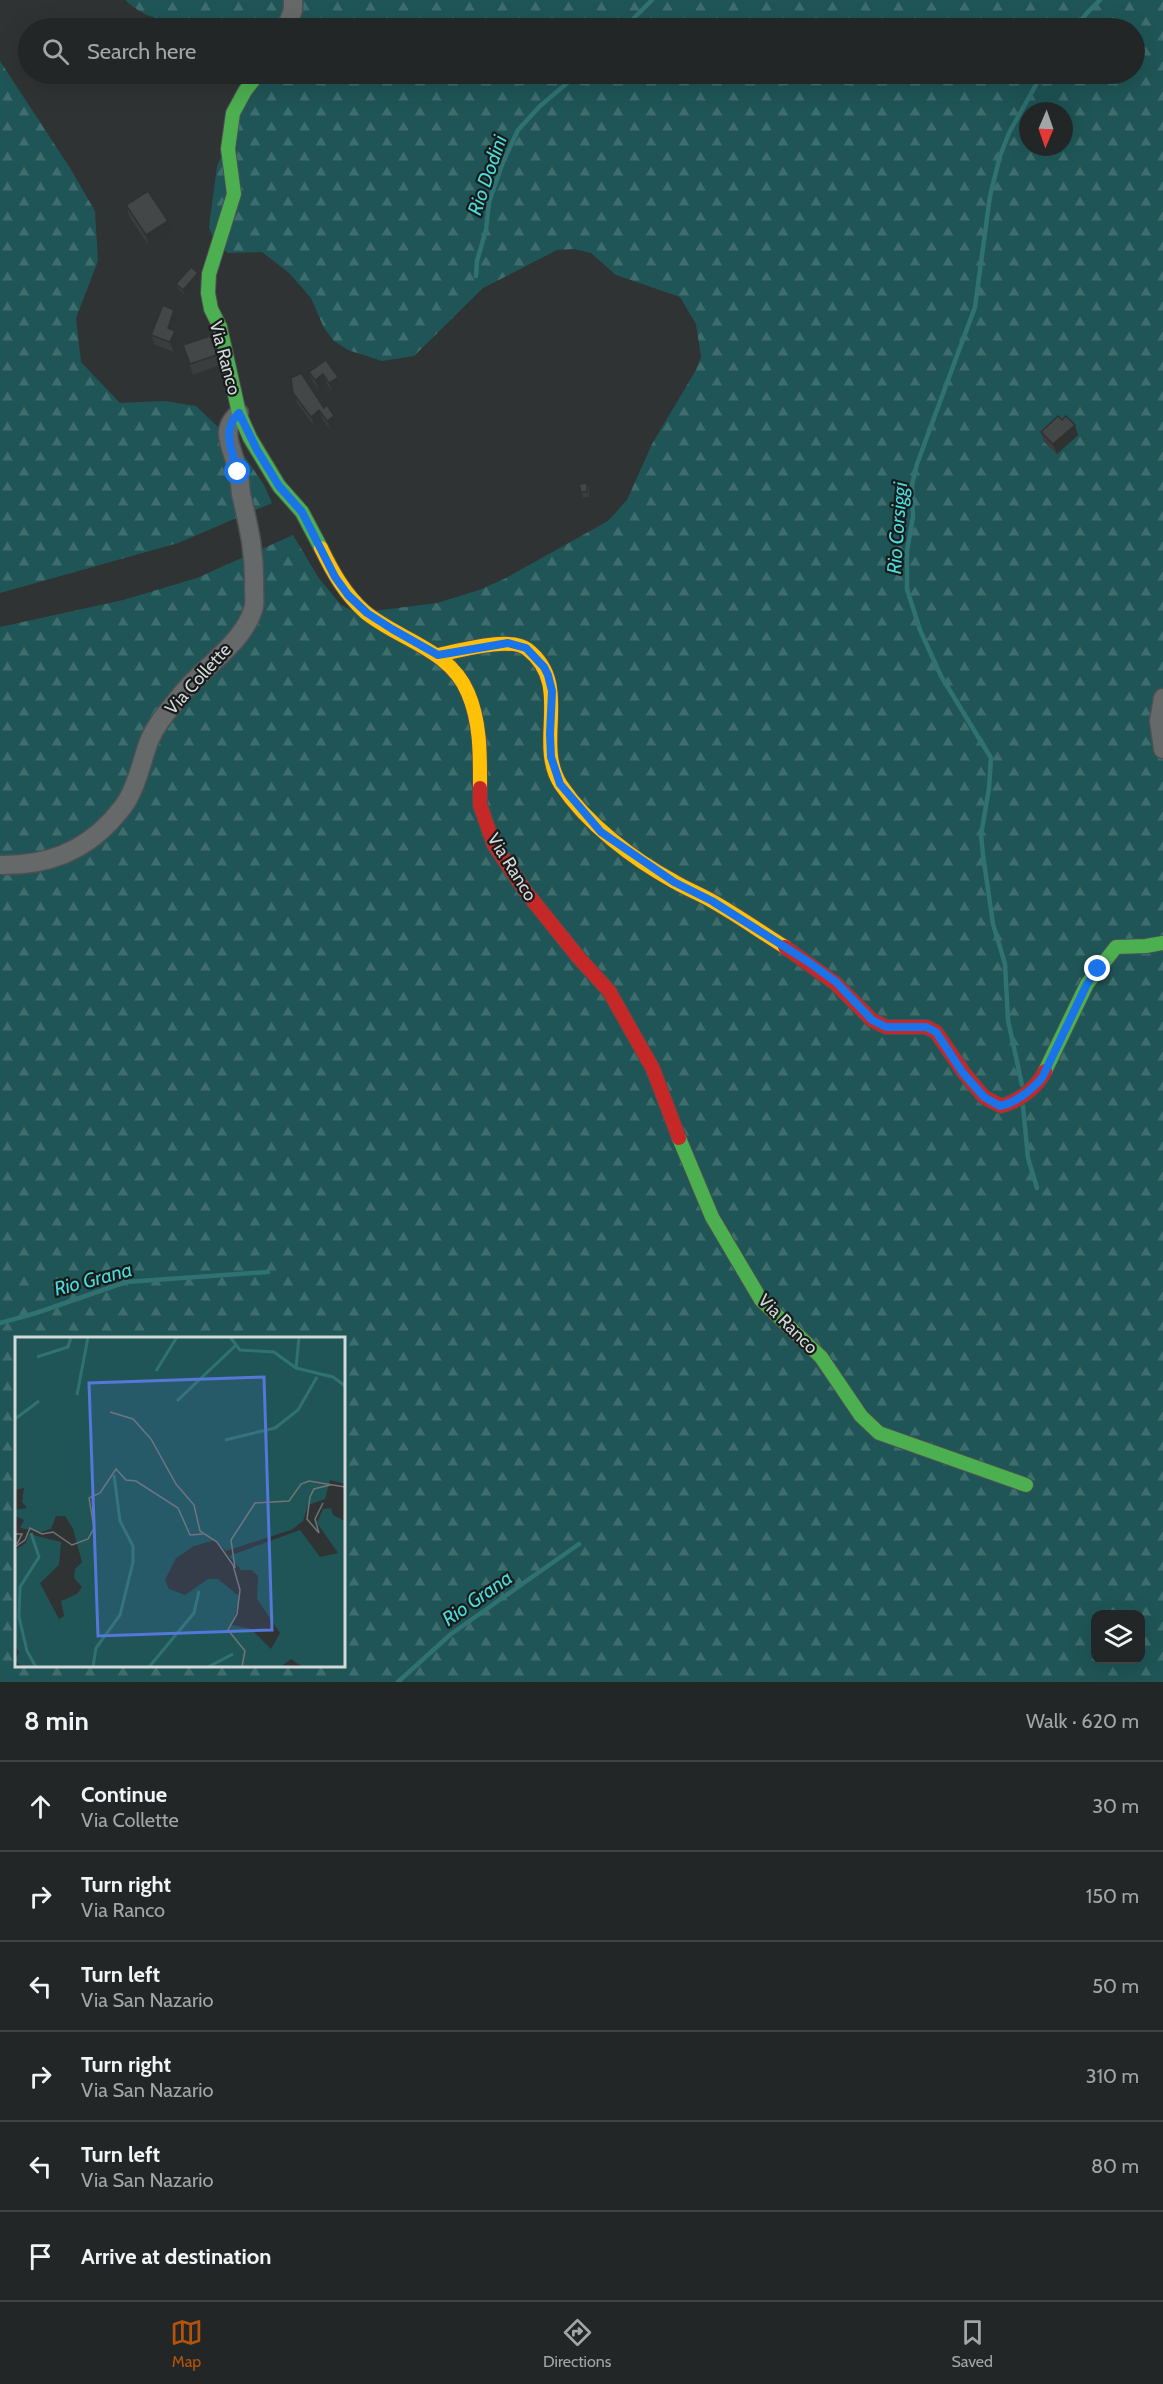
<!DOCTYPE html>
<html lang="en">
<head>
<meta charset="utf-8">
<style>
	body { margin:0; font-family:Cabin,sans-serif; background:#2b2e2e; color:#f1f3f6 }
	.controls { position:absolute; right:18px; bottom:18px; display:grid; overflow:hidden; border-radius:12px; box-shadow:0 6px 24px #0002 }
	.controls button { width:54px; height:54px; display:grid; place-items:center; padding:0; border:0; border-bottom:2px solid #404343; background:#232626; color:#f1f3f6; font:30px sans-serif }
	.compass { position:absolute; left:1019px; top:102px; width:54px; height:54px; border-radius:50%; background:#232626; box-shadow:0 6px 24px #0002; rotate:182deg }
	.stop { position:absolute; width:18px; height:18px; margin:-14px; border:4px solid #1a73e8; border-radius:50%; background:#fff }
	.stop.end { background:#1a73e8; border-color:#fff; box-shadow:0 2px 6px #0008 }
	.list { margin:0; padding:0; list-style:none }
	h2 { display:flex; justify-content:space-between; align-items:center; height:78px; margin:0; padding:0 24px; font-size:26px }
	h2 small { font-size:20px; font-weight:400; color:#a3a5a7 }
	.list li { display:grid; grid-template-columns:39px 1fr auto; gap:18px; align-items:center; box-sizing:border-box; height:90px; padding:0 24px; border-top:2px solid #404343 }
	.list b { display:block; font-size:22px; white-space:nowrap }
	.list p { margin:0; font-size:20px; white-space:nowrap; color:#a3a5a7 }
	.list em { font-size:20px; font-style:normal; color:#a3a5a7 }
	.icon { flex:none; width:33px; height:33px; fill:none; stroke:currentColor; stroke-width:2; stroke-linecap:round; stroke-linejoin:round }
	.map { position:relative; flex:none; width:1163px; height:1682px; overflow:hidden }
	.search { position:absolute; background:#232626; box-shadow:0 6px 24px #0002; left:18px; right:18px; top:18px; height:66px; display:flex; align-items:center; gap:15px; box-sizing:border-box; padding:0 21px; border-radius:33px; color:#a3a5a7; font-size:22px }
	.sheet { height:618px; background:#232626 }
	nav { display:flex; justify-content:space-around; align-items:center; box-sizing:border-box; height:84px; border-top:2px solid #404343; background:#232626; font-size:16px; color:#a3a5a7 }
	nav a { display:grid; justify-items:center; gap:3px }
	nav .on { color:#b45309 }
	.map>svg:first-child { display:block }
	.forest { fill:url(#forest-firs); fill-rule:evenodd }
	.lines { fill:none; stroke-linecap:round; stroke-linejoin:round }
	.stream { stroke:#307272; stroke-width:4.5 }
	.street-casing { stroke:#4c5050; stroke-width:21 }
	.fast-casing { stroke:#4c5050; stroke-width:16 }
	.slow-casing { stroke:#4c5050; stroke-width:16 }
	.jam-casing { stroke:#4c5050; stroke-width:16 }
	.street { stroke:#666969; stroke-width:18 }
	.fast { stroke:#4caf50; stroke-width:14 }
	.slow { stroke:#ffc107; stroke-width:14 }
	.jam { stroke:#c62828; stroke-width:14 }
	.wall { fill:#3a3d3d }
	.shaded-wall { fill:#303232 }
	.building { fill:#444747; stroke:#303232; stroke-width:1.5 }
	.route { stroke:#1a73e8; stroke-width:8 }
	.labels { text-anchor:middle; dominant-baseline:central; stroke-width:4.5; stroke-linejoin:round; paint-order:stroke }
	.street-label { font-size:18px; fill:#d3d8d8; stroke:#181b1b }
	.water-label { font-size:20px; font-style:italic; fill:#4cd9da; stroke:#181b1b }
	.inset-river { fill:none; stroke:#307272; stroke-width:3 }
	.inset-road { fill:none; stroke:#717575; stroke-width:1.5 }
	.view { fill:#5477d8; fill-opacity:0.15; stroke:#5477d8; stroke-width:3 }
	.inset-edge { fill:none; stroke:#d3d8d8; stroke-width:3 }
</style>
</head>
<body>
<div class="map">
<svg width="1163" height="1682" viewBox="0 0 1163 1682">
	<defs>
		<pattern id="forest-firs" width="22" height="20" patternUnits="userSpaceOnUse" patternTransform="scale(1.5)"><rect width="22" height="20" fill="#1f5556"/><path d="M5 1l3.5 6h-7zM16 11l3.5 6h-7z" fill="#3f6d6e"/></pattern>
	</defs>
	<rect width="100%" height="100%" fill="#2f3333"/>
	<g class="forest">
		<path d="M125,0H1163V1682H0V627L123,600L197,578L293,535L318,577L341,605L358,613L437,603L479,590L504,579L608,521L627,500L652,444L696,370L701,357L696,324L680,297L616,275L591,253L574,249L557,250L483,288L414,356L382,361L348,350L334,341L324,328L311,298L289,273L262,252L228,253L215,243L209,227L217,166L259,74H1134V28H249C240,26 231,21 222,20C180,14 162,33 125,0ZM1028,111H1064V147H1028ZM16,1338H344V1666H16ZM1096,1614H1140V1660H1096Z"/>
		<polygon points="0,61 70,168 95,211 98,261 76,318 81,362 120,403 165,401 196,406 237,445 264,485 272,503 178,543 0,593"/>
	</g>
	<g class="lines">
		<g class="stream">
			<polyline points="624,28 652,0"/>
			<polyline points="1075,28 1087,13 1100,0"/>
			<polyline points="476,276 477,261 486,230 489,202 503,162 518,130 540,106 578,74"/>
			<polyline points="1022,1085 1008,1020 1005,964 993,924 983,855 981,835 989,788 991,758 941,676 920,630 907,589 907,551 913,517 912,485 917,464 975,307 990,196 1000,156 1009,133 1042,74"/>
			<polyline points="1023,1106 1028,1158 1037,1188"/>
			<polyline points="0,1323 36,1313 126,1282 268,1272"/>
			<polyline points="398,1682 451,1634 579,1544"/>
		</g>
		<defs>
			<g id="street">
				<polyline points="286,28 293,10 293,0"/>
				<polyline points="1163,698 1159,721 1163,749"/>
				<path d="M0,865C43,866 80,854 110,822C117,814 125,806 129,797C139,779 142,760 149,741C156,724 168,711 180,696C201,668 246,642 254,606C255,600 254,593 254,588C255,552 249,528 241,494C240,486 240,478 238,471C235,458 228,445 228,432C229,423 234,418 239,413"/>
			</g>
			<g id="fast">
				<polyline points="258,74 245,91 233,113 228,149 234,194 209,274 208,293 211,309 220,327 239,413 250,438 279,486 302,512 321,548"/>
				<polyline points="1045,1071 1087,984 1116,947 1146,946 1163,943"/>
				<polyline points="679,1138 712,1217 761,1300 821,1357 861,1416 879,1433 1026,1485"/>
			</g>
			<g id="slow">
				<path d="M321,548C333,573 345,594 365,612C399,640 450,649 468,693C481,723 480,757 480,788"/>
				<path d="M438,655C459,651 510,636 527,649C574,685 533,742 561,785C588,825 633,859 675,882C687,889 700,894 712,901C737,915 761,932 785,947"/>
			</g>
			<g id="jam">
				<polyline points="480,788 480,805 494,845 526,892 579,958 609,991 653,1069 679,1138"/>
				<path d="M785,947L835,983L872,1020L886,1027H926L936,1032L964,1073L984,1097L1001,1106C1019,1101 1037,1088 1045,1071"/>
			</g>
		</defs>
		<use href="#street" class="street-casing"/>
		<use href="#fast" class="fast-casing"/>
		<use href="#slow" class="slow-casing"/>
		<use href="#jam" class="jam-casing"/>
		<use href="#street" class="street"/>
		<use href="#fast" class="fast"/>
		<use href="#slow" class="slow"/>
		<use href="#jam" class="jam"/>
	</g>
	<g class="wall">
		<polygon points="126,205 171,231 149,246 129,216"/>
		<polygon points="198,273 199,278 185,295 178,289 176,284"/>
		<polygon points="178,320 174,331 178,341 174,352 155,345 151,335"/>
		<polygon points="210,336 220,365 193,375 183,345"/>
		<polygon points="309,372 338,377 341,387 333,393 327,384 319,390 313,382"/>
		<polygon points="292,386 334,416 338,426 331,431 323,420 315,427 297,403"/>
		<polygon points="1062,420 1078,435 1057,454 1044,442 1041,432"/>
		<polygon points="587,483 589,488 589,497 583,498 581,492"/>
	</g>
	<g class="shaded-wall">
		<polygon points="168,221 171,231 149,246 146,235"/>
		<polygon points="198,273 199,278 185,295 183,290"/>
		<polygon points="174,310 178,320 171,338 168,328"/>
		<polygon points="175,331 178,341 174,352 170,342"/>
		<polygon points="323,374 327,384 319,390 315,380"/>
		<polygon points="338,377 341,387 333,393 329,383"/>
		<polygon points="319,410 323,420 315,427 311,417"/>
		<polygon points="334,416 338,426 331,431 327,421"/>
		<polygon points="1075,425 1078,435 1057,454 1053,444"/>
	</g>
	<g class="building">
		<polygon points="148,191 168,221 146,235 126,205"/>
		<polygon points="191,267 198,273 183,290 176,284"/>
		<polygon points="163,305 174,310 168,328 175,331 170,342 151,335"/>
		<polygon points="210,336 217,355 190,364 183,345"/>
		<polygon points="326,360 338,377 329,383 323,374 315,380 309,372"/>
		<polygon points="301,373 324,408 327,405 334,416 327,421 319,410 311,417 293,393 291,378"/>
		<polygon points="1058,416 1062,420 1066,416 1075,425 1053,444 1041,432"/>
		<polygon points="587,483 587,492 581,492 579,484"/>
	</g>
	<g class="lines">
		<path class="route" d="M238,472C232,452 221,429 239,413L257,450L279,486L302,512L335,577L348,595L367,613L392,629L438,655L508,643L526,648L544,667L548,675L552,691L550,734L551,757L560,784L601,832L674,882L712,901L807,961L836,982L872,1020L886,1027H926L936,1032L963,1073L984,1097L1000,1106C1015,1103 1032,1090 1042,1078L1087,984L1098,969"/>
	</g>
	<g class="labels">
		<g class="street-label">
			<text transform="translate(225 358) rotate(75)">Via Ranco</text>
			<text transform="translate(198 679) rotate(-48)">Via Collette</text>
			<text transform="translate(512 867) rotate(58)">Via Ranco</text>
			<text transform="translate(788 1324) rotate(45)">Via Ranco</text>
		</g>
		<g class="water-label">
			<text transform="translate(487 175) rotate(-71)">Rio Dodini</text>
			<text transform="translate(897 528) rotate(-86)">Rio Corsiggi</text>
			<text transform="translate(93 1279) rotate(-15)">Rio Grana</text>
			<text transform="translate(477 1598) rotate(-35)">Rio Grana</text>
		</g>
	</g>
	<g transform="translate(15 1337)">
		<rect width="330" height="330" fill="#2f3333"/>
		<path d="M0,0H330V147L315,143L310,162L293,168L288,184L276,193L211,214L200,203L179,209L161,221L150,243L154,252L170,258L193,242H203L225,260L217,288L236,292L256,312L265,296L242,262L243,239L237,233H226L214,219L285,193L305,220L323,216L302,186L308,172L316,171L318,178L330,184V330H288L276,322L267,329L7,330L0,323L4,315L0,309V213L11,206L14,197L46,205L44,228L25,246L44,282L49,279L46,264L62,257L67,250L59,241L60,232L67,225L58,192L50,179H41L36,192L26,195L5,191L9,183L0,179V173L12,171L7,165L9,151L0,153Z" fill="#1f5556"/>
		<path class="inset-river" d="M215,0L225,13L259,15L281,31L318,40L330,49M22,20L53,10L56,0M281,31L284,0M141,34L162,0M62,58L73,0M162,64L220,9M0,82L24,64M210,103L260,91L283,73L302,40M16,196L24,220L5,250L4,280L12,314L21,330M78,330L81,311L105,278L118,225V209L105,184L99,138M134,330L179,276L184,254M193,330L218,317"/>
		<path class="inset-road" d="M95,75L118,82L136,102L161,147L179,168L185,194L202,205L218,228L225,253L222,277L213,293L230,314L227,330M308,166L300,182L304,196L292,182L295,160L299,152L315,148M0,197H7L2,207M0,210L10,203L15,191L27,197L38,195L57,208L73,202L79,191L74,161L85,156L101,132L111,143L121,144L163,171L175,198L188,197M220,231L216,203L240,166L274,164L286,147L294,144L330,150"/>
		<path class="view" d="M249,40L257,293L83,299L74,46Z"/>
		<rect width="330" height="330" class="inset-edge"/>
	</g>
</svg>
<div class="controls">
<button><svg class="icon" aria-label="layers" viewBox="0 0 24 24"><path d="M12 4l9 5-9 5-9-5zM3 14l9 5 9-5"/></svg></button>
</div>
<svg class="compass" viewBox="-18 -18 36 36"><path d="M0-13l5 13h-10z" fill="#e53935"/><path d="M0 13l5-13h-10z" fill="#a3a5a7"/></svg>
<div class="stop" style="left:238px;top:472px"></div>
<div class="stop end" style="left:1098px;top:969px"></div>
<div class="search"><svg class="icon" aria-label="search" viewBox="0 0 24 24"><circle cx="10" cy="10" r="6"/><path d="M15 15l6 6"/></svg>Search here</div>
</div>
<section class="sheet">
<h2>8 min<small>Walk · 620 m</small></h2>
<ul class="list">
<li><svg class="icon" aria-label="ahead" viewBox="0 0 24 24"><path d="M12 20V5M6 11l6-6 6 6"/></svg><div><b>Continue</b><p>Via Collette</p></div><em>30 m</em></li>
<li><svg class="icon" aria-label="right" viewBox="0 0 24 24"><path d="M7 20v-9h11M14 6l5 5-5 5"/></svg><div><b>Turn right</b><p>Via Ranco</p></div><em>150 m</em></li>
<li><svg class="icon" aria-label="left" viewBox="0 0 24 24"><path d="M17 20v-9H6M10 6l-5 5 5 5"/></svg><div><b>Turn left</b><p>Via San Nazario</p></div><em>50 m</em></li>
<li><svg class="icon" aria-label="right" viewBox="0 0 24 24"><path d="M7 20v-9h11M14 6l5 5-5 5"/></svg><div><b>Turn right</b><p>Via San Nazario</p></div><em>310 m</em></li>
<li><svg class="icon" aria-label="left" viewBox="0 0 24 24"><path d="M17 20v-9H6M10 6l-5 5 5 5"/></svg><div><b>Turn left</b><p>Via San Nazario</p></div><em>80 m</em></li>
<li><svg class="icon" aria-label="arrive" viewBox="0 0 24 24"><path d="M6 21V4h12l-3 4 3 4H6"/></svg><div><b>Arrive at destination</b></div></li>
</ul>
</section>
<nav>
<a class="on"><svg class="icon" aria-label="map" viewBox="0 0 24 24"><path d="M3 6l6-2 6 2 6-2v14l-6 2-6-2-6 2zM9 4v14M15 6v14"/></svg>Map</a>
<a><svg class="icon" aria-label="directions" viewBox="0 0 24 24"><path d="M12 3l9 9-9 9-9-9zM9 14v-3h6M13 9l2 2-2 2"/></svg>Directions</a>
<a><svg class="icon" aria-label="saved" viewBox="0 0 24 24"><path d="M7 4h10v16l-5-4-5 4z"/></svg>Saved</a>
</nav>
</body>
</html>
